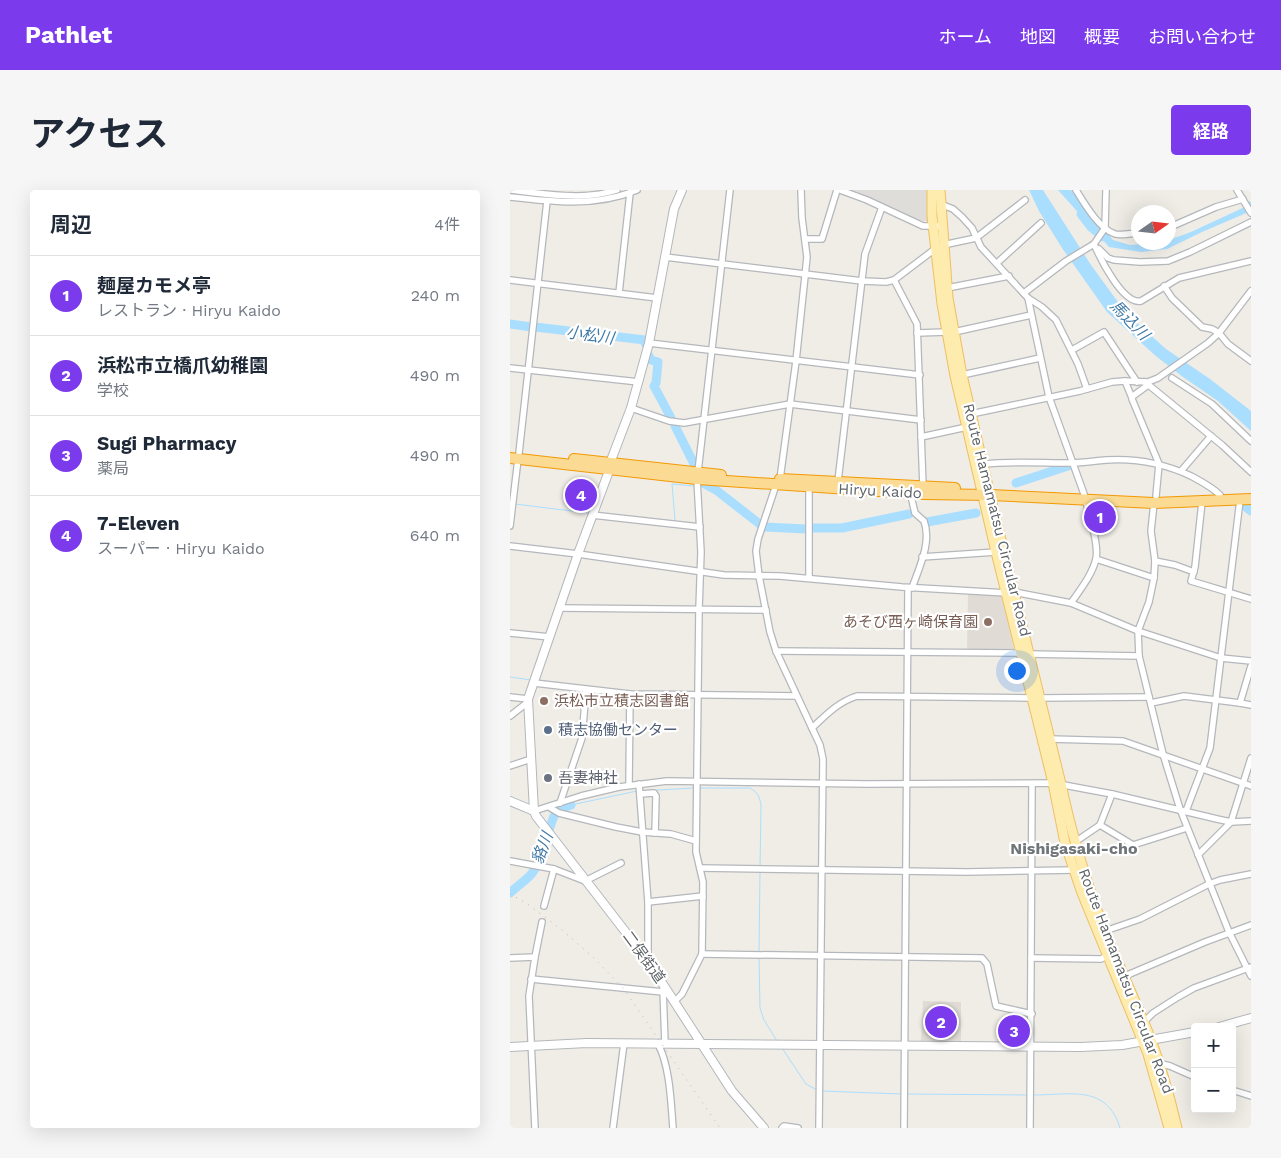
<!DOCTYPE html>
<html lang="ja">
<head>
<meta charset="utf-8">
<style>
	body { margin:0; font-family:"Work Sans","Noto Sans JP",sans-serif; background:#f6f6f7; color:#1f2937 }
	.controls { position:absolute; right:15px; bottom:15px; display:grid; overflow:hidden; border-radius:5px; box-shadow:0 5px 20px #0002 }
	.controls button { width:45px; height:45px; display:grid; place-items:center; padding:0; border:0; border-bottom:1px solid #e0e1e3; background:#fff; color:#1f2937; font:25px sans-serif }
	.compass { position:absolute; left:621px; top:15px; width:45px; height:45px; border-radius:50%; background:#fff; box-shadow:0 5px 20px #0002; rotate:76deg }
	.you { position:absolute; left:506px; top:480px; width:18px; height:18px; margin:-12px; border:4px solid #fff; border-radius:50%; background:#1a73e8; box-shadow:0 0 0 8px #1a73e833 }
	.badge { display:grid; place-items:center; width:32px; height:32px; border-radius:50%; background:#7c3aed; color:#fff; font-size:16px; font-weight:700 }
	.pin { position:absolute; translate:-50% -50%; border:2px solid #fff; box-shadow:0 1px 5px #0006 }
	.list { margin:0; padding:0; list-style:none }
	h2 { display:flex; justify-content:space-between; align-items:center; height:65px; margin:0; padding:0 20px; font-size:21px }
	h2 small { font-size:16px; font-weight:400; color:#747a83 }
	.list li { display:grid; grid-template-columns:32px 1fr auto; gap:15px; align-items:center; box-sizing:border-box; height:80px; padding:0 20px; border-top:1px solid #e0e1e3 }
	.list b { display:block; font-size:19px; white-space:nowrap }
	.list p { margin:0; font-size:16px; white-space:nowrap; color:#747a83 }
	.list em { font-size:16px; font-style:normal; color:#747a83 }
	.map { position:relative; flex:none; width:741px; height:938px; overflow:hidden; border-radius:5px }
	header { display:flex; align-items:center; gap:30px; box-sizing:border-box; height:70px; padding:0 25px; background:#7c3aed; color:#fff }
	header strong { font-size:24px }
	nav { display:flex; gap:28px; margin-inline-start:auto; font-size:18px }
	.intro { display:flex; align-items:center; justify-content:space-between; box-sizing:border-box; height:120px; padding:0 30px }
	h1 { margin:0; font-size:35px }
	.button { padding:12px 22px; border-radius:5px; background:#7c3aed; color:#fff; font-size:18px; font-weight:700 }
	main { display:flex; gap:30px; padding:0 30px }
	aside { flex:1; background:#fff; border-radius:5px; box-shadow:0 5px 20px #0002 }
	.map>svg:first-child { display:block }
	.industrial { fill:#dfddd9 }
	.education { fill:#e0dcd5 }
	.water { fill:#aadefe }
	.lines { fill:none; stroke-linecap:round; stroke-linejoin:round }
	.stream { stroke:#aadefe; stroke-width:1 }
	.river { stroke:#aadefe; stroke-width:9 }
	.street-casing { stroke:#b4b7bb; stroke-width:8 }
	.secondary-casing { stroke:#b3b7bb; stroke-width:10 }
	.primary-casing { stroke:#efbe61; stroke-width:11 }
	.highway-casing { stroke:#f39904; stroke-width:12 }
	.street { stroke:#fff; stroke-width:5.5 }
	.secondary { stroke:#fff; stroke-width:8 }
	.primary { stroke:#feecae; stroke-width:9 }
	.highway { stroke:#fbda93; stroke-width:10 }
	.rail { stroke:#b5b6b7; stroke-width:1; stroke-dasharray:1 6; stroke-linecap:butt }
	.education-dot { fill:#8d6e63; stroke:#fff; stroke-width:2 }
	.service-dot { fill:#5c6f8a; stroke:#fff; stroke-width:2 }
	.worship-dot { fill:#6b7280; stroke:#fff; stroke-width:2 }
	.labels { text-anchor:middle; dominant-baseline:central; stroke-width:4.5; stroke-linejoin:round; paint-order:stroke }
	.street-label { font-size:15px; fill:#5e6367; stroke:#fff }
	.education-label { font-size:15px; fill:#785e54; stroke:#fff; text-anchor:end }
	.service-label { font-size:15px; fill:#4e5e75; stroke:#fff; text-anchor:start }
	.worship-label { font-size:15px; fill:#5b616d; stroke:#fff; text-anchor:start }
	.water-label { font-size:16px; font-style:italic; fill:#427aa7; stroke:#fff }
	.neighbourhood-label { font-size:16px; font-weight:bold; fill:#6f7579; stroke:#fff }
</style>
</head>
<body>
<header>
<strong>Pathlet</strong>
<nav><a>ホーム</a><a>地図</a><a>概要</a><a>お問い合わせ</a></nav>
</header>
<div class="intro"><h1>アクセス</h1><a class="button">経路</a></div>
<main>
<aside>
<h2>周辺<small>4件</small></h2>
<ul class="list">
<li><span class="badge">1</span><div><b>麺屋カモメ亭</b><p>レストラン · Hiryu Kaido</p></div><em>240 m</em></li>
<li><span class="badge">2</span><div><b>浜松市立橋爪幼稚園</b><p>学校</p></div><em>490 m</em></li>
<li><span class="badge">3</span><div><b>Sugi Pharmacy</b><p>薬局</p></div><em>490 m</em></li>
<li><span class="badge">4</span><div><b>7-Eleven</b><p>スーパー · Hiryu Kaido</p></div><em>640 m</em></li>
</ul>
</aside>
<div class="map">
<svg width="741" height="938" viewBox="0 0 741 938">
	<rect width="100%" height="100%" fill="#f0ede7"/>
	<polygon class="industrial" points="338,0 418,0 418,32 407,29"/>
	<g class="education">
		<polygon points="458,404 492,405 504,460 457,460"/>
		<polygon points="413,811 451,812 451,852 411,851"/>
	</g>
	<g class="water">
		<polygon points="519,0 533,0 581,75 616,123 656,159 700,189 741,221 741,241 708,211 673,187 647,167 597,122 552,58 529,21"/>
		<polygon points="548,0 561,0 603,50 620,55 658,52 659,50 681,42 739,15 737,11 741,12 741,21 692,42 657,59 631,62 599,57"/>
	</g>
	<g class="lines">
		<g class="stream">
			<polyline points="5,314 78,323"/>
			<polyline points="165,330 162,294 184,296 185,294"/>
			<polyline points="0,487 21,490"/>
			<polyline points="28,490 41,492"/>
			<polyline points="45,493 74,496"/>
			<path d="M188,598H240C248,603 250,607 251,616L250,678"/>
			<polyline points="131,601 184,598"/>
			<polyline points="61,615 127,601"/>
			<polyline points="249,763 250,682"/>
			<polyline points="249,767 250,818 254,830 267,851"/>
			<polyline points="272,858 296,894 307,900"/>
			<polyline points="311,901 392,904"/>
			<polyline points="396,904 517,905"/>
			<path d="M523,905C560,905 597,894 610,938"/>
		</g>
		<g class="river">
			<polyline points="571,24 581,37 593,47"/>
			<polyline points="0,134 21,137"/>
			<polyline points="25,137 135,150 135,153"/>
			<polyline points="139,166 141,170 148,172 146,193 144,196 161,228"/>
			<polyline points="165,236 185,276"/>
			<polyline points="193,293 206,300 251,335"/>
			<polyline points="506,293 561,275"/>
			<polyline points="737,318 741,321"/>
			<polyline points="417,332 466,323"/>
			<polyline points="255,337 296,339"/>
			<polyline points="300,338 332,338 399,324"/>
			<path d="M0,703C7,696 17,690 23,682C37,663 36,639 47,620L61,615"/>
		</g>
		<defs>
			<g id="street">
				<path d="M1,0C36,4 73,11 107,0"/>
				<polyline points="330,0 357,10 413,36 431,36"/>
				<path d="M566,0C574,13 589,39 605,44C611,46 622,43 628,43"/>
				<polyline points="727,0 741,23"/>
				<path d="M0,7C43,12 86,17 127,0"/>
				<polyline points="430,14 443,19 452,27 462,38 471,57 518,108 532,117 546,130 568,174 577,199"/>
				<polyline points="658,38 706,17 733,9"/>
				<polyline points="295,49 312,49 327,0"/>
				<path d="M584,54C590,68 613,115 631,111L669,88L741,71"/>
				<polyline points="433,55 466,48 515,10"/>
				<polyline points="589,59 598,68 604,70 630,72 658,71 680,62 741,32"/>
				<polyline points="155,67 352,91 376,92 384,90 425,59"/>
				<polyline points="487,73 531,33"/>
				<polyline points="0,90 147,108"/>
				<polyline points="384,90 407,134 413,297"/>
				<polyline points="654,96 662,108 692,137 702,139 709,143 718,154 741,171"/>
				<polyline points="437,98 499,86"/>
				<polyline points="109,103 120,3"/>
				<polyline points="514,103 556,71 584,54 595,38 596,0"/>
				<polyline points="518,108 539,207 574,304"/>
				<polyline points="444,142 521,125"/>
				<polyline points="407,143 437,142"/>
				<polyline points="139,153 410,185"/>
				<polyline points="562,160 594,142 627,192"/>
				<polyline points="0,178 129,192"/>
				<polyline points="452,185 530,168"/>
				<polyline points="662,188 702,214 741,251"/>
				<polyline points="615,191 622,208"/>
				<polyline points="635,192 712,255 741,282"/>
				<polyline points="638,195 623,206 622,209 649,274 646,306"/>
				<polyline points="121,218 159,231 174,233 280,214 411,230"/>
				<polyline points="461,224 570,201 602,192 614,191 638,192 648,188 698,153 709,143 741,101"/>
				<polyline points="411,247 457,237"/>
				<polyline points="9,263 37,11"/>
				<path d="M473,274C502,271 532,273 561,273C573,273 584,271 596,270C627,268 653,273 681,286C692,292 702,297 710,305"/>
				<polyline points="671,281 701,246"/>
				<polyline points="188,282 220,0"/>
				<polyline points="270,289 286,171 297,67 292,28 291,0"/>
				<polyline points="328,291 355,64 372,17"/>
				<polyline points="266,295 248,349 246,361 249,386 260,442 266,461 302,538 310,555 313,569 309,938"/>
				<polyline points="299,297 299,388"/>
				<path d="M400,302L405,323L414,331C422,352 409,378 402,398"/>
				<polyline points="692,312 685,377 681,391 741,409"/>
				<polyline points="644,313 641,341 645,371 644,388 639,412 628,441 629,466 653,564 670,619 719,742 741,786"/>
				<polyline points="82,325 190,337"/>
				<polyline points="0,336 8,269"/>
				<polyline points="0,356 68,364 214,385 270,386 392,397 497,403"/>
				<polyline points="412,367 486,362"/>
				<polyline points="586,369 644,388"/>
				<polyline points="645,371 665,375 684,382"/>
				<polyline points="504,402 561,413 628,441 711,468 741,471"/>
				<path d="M561,413C570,400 582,385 586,369C589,353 579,327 576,311"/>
				<polyline points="50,418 256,420"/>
				<polyline points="0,443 40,447"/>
				<polyline points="266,461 511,463"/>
				<polyline points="519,464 629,466"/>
				<polyline points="741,476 730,513 741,515"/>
				<polyline points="24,493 120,504 286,506"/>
				<polyline points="0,507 18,509"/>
				<polyline points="530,508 639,507"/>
				<polyline points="641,513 674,506 730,513"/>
				<polyline points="0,526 18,512"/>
				<path d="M302,538C316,525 328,512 347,506L522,508"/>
				<polyline points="540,549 613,551 741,596"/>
				<polyline points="0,576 21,569"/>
				<polyline points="129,594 138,712 138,771"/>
				<polyline points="119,595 120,504"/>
				<polyline points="130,604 144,603 146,606 145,643"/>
				<polyline points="50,613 72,548 76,500"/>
				<polyline points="39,617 49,623 106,637 132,642 161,644 186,651"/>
				<polyline points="24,621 71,606 109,597 157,591 356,594 543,593 602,604 707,629 721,632 741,631"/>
				<polyline points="676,621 700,558 730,310"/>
				<polyline points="590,635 623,655 677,638"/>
				<polyline points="565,652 590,635 602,604"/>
				<polyline points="688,665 721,632 741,568"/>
				<polyline points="0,671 44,679 75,691 111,673"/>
				<polyline points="190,678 457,682 564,680"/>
				<polyline points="138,712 193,706"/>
				<polyline points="34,716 44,679"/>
				<polyline points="595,741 630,729 699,694 710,690 741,684"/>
				<polyline points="192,764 472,768 477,774 486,816 522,824"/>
				<polyline points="25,767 32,732"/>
				<polyline points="0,768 25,767 19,806 25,938"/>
				<polyline points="521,768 591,769 597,766"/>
				<polyline points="615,786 695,752 741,735"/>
				<polyline points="21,789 153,802"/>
				<polyline points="153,799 155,854"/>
				<polyline points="165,811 172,804 192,764 193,692 186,662 189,419 191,362 187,289"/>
				<polyline points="633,833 643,823 668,807 684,798 741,777"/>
				<path d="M148,854C160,876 161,913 163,938"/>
				<polyline points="648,873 660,876 685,887"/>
				<polyline points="722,900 741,906"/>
				<polyline points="103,938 114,853"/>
				<polyline points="272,938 274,936 288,938"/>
				<polyline points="394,938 398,398"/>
				<polyline points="520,938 522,594"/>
			</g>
			<g id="secondary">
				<polyline points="0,611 24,621 26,626 138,771 222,901 254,938"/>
				<polyline points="24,621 18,509 68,364 99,281 100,273 121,218 139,153 164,19 172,0"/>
				<polyline points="709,837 741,828"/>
				<polyline points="0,857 77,853 571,857 612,855 685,842"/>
			</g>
			<g id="primary">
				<polyline points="422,0 422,26 432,114 445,186 486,362 543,593 555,653 572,703 638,864 659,938"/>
				<path d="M430,0L438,108L452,185L480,305L551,594C561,642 575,688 592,734C607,773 626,811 641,850C652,879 660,908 667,938"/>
			</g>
			<g id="highway">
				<polyline points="0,268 187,289 414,304 480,305 644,313 741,309"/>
				<polyline points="64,269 211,285"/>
				<polyline points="270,289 445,298"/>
			</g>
		</defs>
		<use href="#street" class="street-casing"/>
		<use href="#secondary" class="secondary-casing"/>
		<use href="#primary" class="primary-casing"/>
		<use href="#highway" class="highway-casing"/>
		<use href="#street" class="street"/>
		<use href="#secondary" class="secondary"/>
		<use href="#primary" class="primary"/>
		<use href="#highway" class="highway"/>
		<polyline class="rail" points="0,704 16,713 52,740 84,768 113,798 210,938"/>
	</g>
	<g class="education-dot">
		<circle cx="478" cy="432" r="5"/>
		<circle cx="34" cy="511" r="5"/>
	</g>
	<circle class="service-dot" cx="38" cy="540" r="5"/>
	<circle class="worship-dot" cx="38" cy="588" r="5"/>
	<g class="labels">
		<g class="street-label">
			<text transform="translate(370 301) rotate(3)">Hiryu Kaido</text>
			<text transform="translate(487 330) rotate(76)">Route Hamamatsu Circular Road</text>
			<text transform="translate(134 767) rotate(54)">二俣街道</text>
			<text transform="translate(616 791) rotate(69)">Route Hamamatsu Circular Road</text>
		</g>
		<g class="education-label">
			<text x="468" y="432">あそび西ヶ崎保育園</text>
			<text x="44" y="511" text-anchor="start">浜松市立積志図書館</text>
		</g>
		<g class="service-label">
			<text x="48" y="540">積志協働センター</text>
		</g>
		<g class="worship-label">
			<text x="48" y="588">吾妻神社</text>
		</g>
		<g class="water-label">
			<text transform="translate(620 130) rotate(46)">馬込川</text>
			<text transform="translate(80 145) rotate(8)">小松川</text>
			<text transform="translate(32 658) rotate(-69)">貉川</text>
		</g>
		<g class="neighbourhood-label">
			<text x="564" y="658">Nishigasaki-cho</text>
		</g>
	</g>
</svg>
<div class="controls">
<button>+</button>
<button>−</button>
</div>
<svg class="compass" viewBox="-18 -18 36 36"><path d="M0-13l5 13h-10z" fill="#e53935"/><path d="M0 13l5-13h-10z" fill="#747a83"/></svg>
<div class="you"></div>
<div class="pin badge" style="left:590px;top:327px">1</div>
<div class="pin badge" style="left:431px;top:832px">2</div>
<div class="pin badge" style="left:504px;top:841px">3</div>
<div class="pin badge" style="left:71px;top:305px">4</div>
</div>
</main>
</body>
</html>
